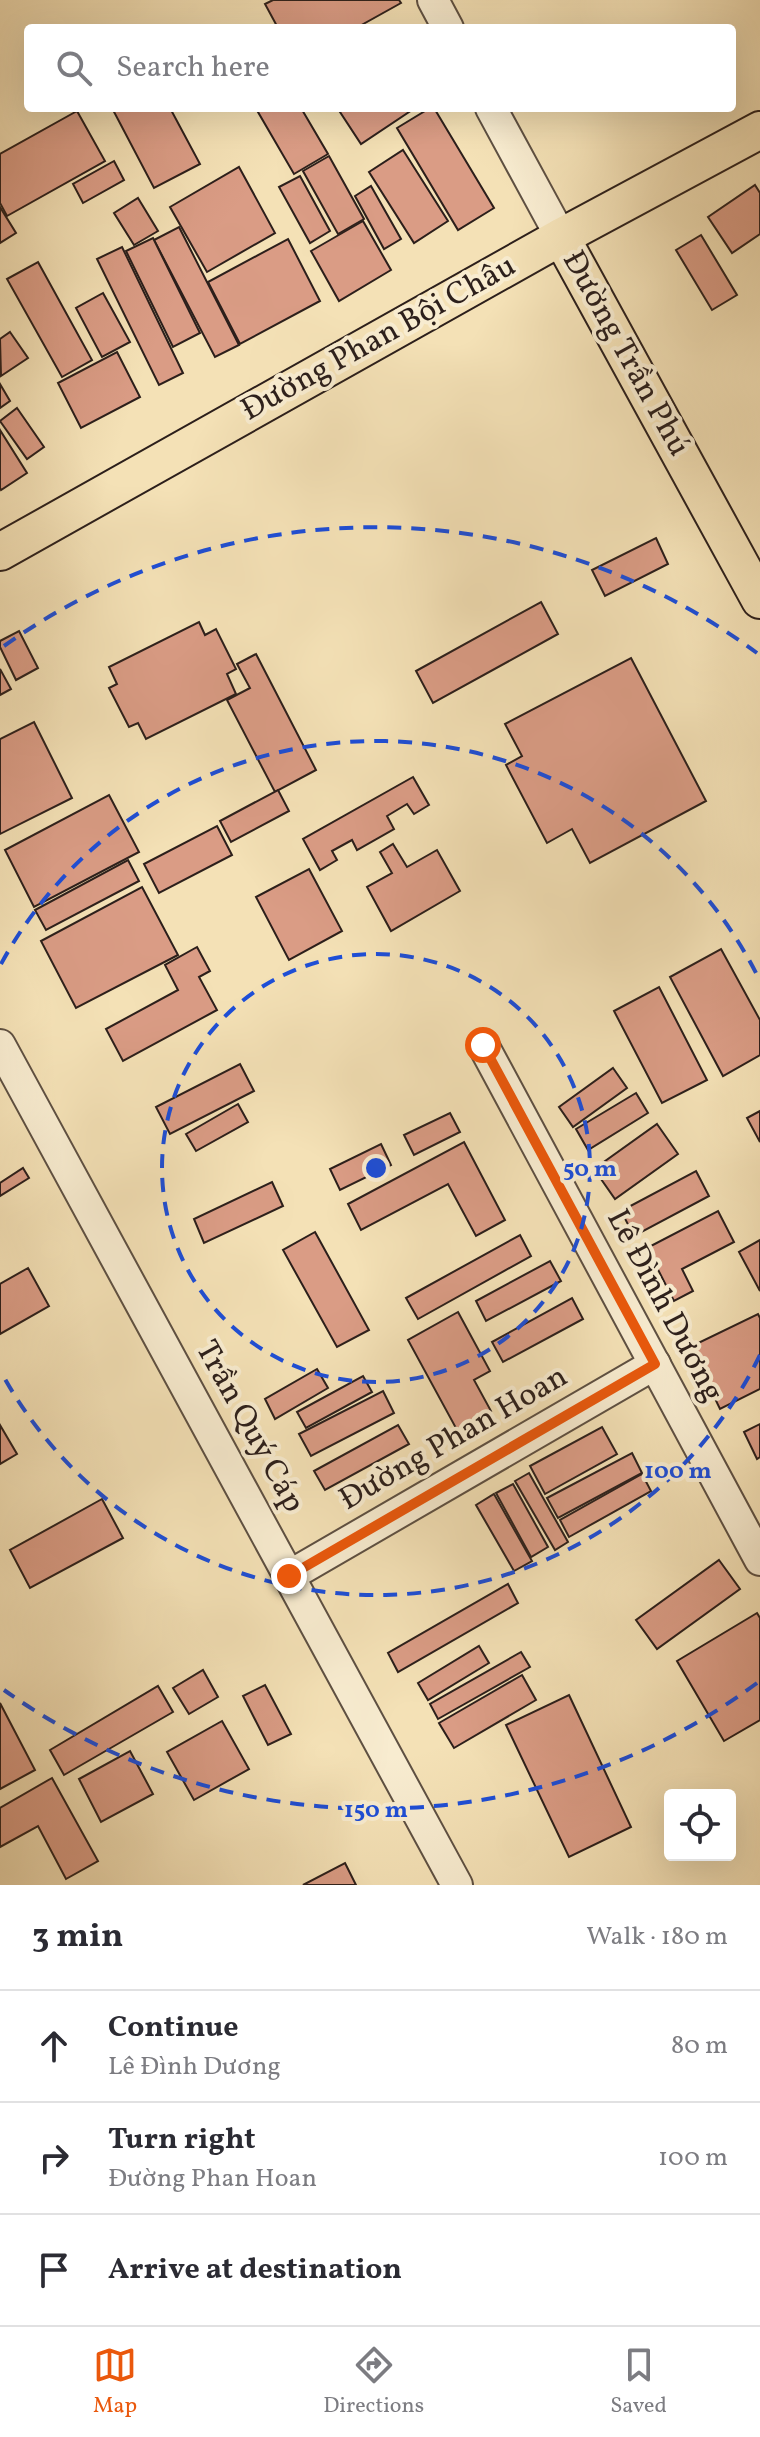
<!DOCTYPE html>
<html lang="en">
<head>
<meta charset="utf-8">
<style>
	body { margin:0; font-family:Vollkorn,serif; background:#f7f7f7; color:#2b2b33 }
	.controls { position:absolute; right:24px; bottom:24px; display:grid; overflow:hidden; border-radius:8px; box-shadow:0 8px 32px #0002 }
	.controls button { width:72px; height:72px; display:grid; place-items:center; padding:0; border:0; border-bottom:2px solid #e1e1e2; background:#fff; color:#2b2b33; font:40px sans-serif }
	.stop { position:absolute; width:24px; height:24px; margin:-18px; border:6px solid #ea580c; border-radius:50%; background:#fff }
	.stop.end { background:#ea580c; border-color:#fff; box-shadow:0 2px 8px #0008 }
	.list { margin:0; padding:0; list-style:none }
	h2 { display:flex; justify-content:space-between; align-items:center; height:104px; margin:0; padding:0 32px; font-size:34px }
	h2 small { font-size:26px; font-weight:400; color:#7c7c81 }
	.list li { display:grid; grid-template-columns:52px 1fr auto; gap:24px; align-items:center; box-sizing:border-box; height:112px; padding:0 32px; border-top:2px solid #e1e1e2 }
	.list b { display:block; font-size:30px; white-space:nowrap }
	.list p { margin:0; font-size:26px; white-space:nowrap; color:#7c7c81 }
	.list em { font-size:26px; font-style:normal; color:#7c7c81 }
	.icon { flex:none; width:44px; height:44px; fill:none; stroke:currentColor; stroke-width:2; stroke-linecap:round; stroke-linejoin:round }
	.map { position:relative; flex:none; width:760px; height:1885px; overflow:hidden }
	.search { position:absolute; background:#fff; box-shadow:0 8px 32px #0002; left:24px; right:24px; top:24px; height:88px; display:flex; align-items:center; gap:20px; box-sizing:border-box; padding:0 28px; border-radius:8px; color:#7c7c81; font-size:30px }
	.sheet { height:440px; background:#fff }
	nav { display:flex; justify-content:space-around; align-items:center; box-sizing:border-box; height:112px; border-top:2px solid #e1e1e2; background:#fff; font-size:22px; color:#7c7c81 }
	nav a { display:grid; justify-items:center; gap:4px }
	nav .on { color:#ea580c }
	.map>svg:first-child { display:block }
	.building { fill:#da9c85; stroke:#2c1f1b; stroke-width:2 }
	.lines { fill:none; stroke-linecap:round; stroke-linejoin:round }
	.minor-casing { stroke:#5e5042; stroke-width:34 }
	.major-casing { stroke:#2c1f1b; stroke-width:40 }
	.minor { stroke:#f8ecd0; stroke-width:30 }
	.major { stroke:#f4e1b6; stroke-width:36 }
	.route { stroke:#ea580c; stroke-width:10 }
	.ring { fill:none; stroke:#1d4ed8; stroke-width:4; stroke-dasharray:14 10 }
	.labels { text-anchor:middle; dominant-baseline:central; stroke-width:8; stroke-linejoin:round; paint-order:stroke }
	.street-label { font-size:32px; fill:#2c1f1b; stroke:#f8ecd0 }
	.centre { fill:#1d4ed8; stroke:#f8ecd0; stroke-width:4 }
	.ring-label { font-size:24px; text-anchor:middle; font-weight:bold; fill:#1d4ed8; stroke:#f8ecd0; stroke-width:8; stroke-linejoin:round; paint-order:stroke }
</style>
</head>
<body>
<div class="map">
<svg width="760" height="1885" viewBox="0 0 760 1885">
	<rect width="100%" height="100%" fill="#f4e1b6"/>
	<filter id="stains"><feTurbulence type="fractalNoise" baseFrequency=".0025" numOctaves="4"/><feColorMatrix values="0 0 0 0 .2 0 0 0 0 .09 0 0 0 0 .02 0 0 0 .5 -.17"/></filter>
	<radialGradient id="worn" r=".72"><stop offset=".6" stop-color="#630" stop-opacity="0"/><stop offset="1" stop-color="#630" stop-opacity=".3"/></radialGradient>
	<g class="building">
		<polygon points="273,0 399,0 401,3 356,28 278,28 265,4"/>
		<polygon points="112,108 170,108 200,164 154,188"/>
		<polygon points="265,108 301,108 328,154 294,174 258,112"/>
		<polygon points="346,108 415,108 361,144 340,112"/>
		<polygon points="430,108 434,108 494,208 458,230 397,128"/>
		<polygon points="77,111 105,161 7,216 0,203 0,154"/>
		<polygon points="403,150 448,221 414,243 369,172"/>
		<polygon points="329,156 364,219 338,234 303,171"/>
		<polygon points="114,161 124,180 83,203 73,184"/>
		<polygon points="239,167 275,233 207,272 170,207"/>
		<polygon points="300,176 330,231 310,243 279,187"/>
		<polygon points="755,185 760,193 760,234 732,253 708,217"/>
		<polygon points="371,186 401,239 384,249 355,196"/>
		<polygon points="138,198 158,231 134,245 114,213"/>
		<polygon points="0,207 16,233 0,243"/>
		<polygon points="363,221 391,270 339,301 311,251"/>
		<polygon points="179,227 239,345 215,357 154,240"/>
		<polygon points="701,235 737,295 712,310 676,250"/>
		<polygon points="153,238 200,333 173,347 126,251"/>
		<polygon points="288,239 320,301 240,344 208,282"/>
		<polygon points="122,247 183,373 159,385 97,259"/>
		<polygon points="38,262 92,360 62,377 7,279"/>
		<polygon points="103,293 130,342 102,357 76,308"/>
		<polygon points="10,332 28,358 1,376 0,339"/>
		<polygon points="117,352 140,397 81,428 58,383"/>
		<polygon points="0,384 10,401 0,408"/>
		<polygon points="17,408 44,447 27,459 0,421"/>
		<polygon points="0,430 27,473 1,490 0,488"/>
		<polygon points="656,538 668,564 605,596 592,570"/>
		<polygon points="541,602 558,634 433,703 416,671"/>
		<polygon points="199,622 205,635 216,629 236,669 227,674 236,694 146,739 138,723 129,727 109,688 117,684 109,667"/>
		<polygon points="19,631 38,668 16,680 0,647 0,641"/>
		<polygon points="256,654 316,770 275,792 227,700 250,688 237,664"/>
		<polygon points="631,658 706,801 590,863 572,829 547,843 506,765 522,756 505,724"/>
		<polygon points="0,669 11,689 0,695"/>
		<polygon points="34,722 72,798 0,834 0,739"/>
		<polygon points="413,777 429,805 414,814 407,804 387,816 394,829 357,850 352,840 332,851 337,860 320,870 303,839"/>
		<polygon points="278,790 289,811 231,842 220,821"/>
		<polygon points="109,795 139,852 34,907 5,850"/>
		<polygon points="217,826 232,855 159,893 144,864"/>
		<polygon points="393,844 407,867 437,850 460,891 391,931 367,887 392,873 380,852"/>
		<polygon points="128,860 139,881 46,930 35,910"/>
		<polygon points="309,869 342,931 289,960 256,897"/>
		<polygon points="142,887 178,955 76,1008 41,941"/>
		<polygon points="197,947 210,971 199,977 217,1010 123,1061 106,1029 178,990 165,965"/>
		<polygon points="721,949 760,1020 760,1055 723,1076 670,977"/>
		<polygon points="659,987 707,1080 662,1103 614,1011"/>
		<polygon points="240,1064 254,1091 170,1134 156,1107"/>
		<polygon points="613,1068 627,1088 573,1127 559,1107"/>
		<polygon points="636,1093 648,1113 588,1150 576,1129"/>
		<polygon points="238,1104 248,1122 196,1151 186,1134"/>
		<polygon points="760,1111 760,1142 747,1118"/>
		<polygon points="450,1113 460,1132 414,1155 404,1135"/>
		<polygon points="657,1124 678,1154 615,1199 594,1169"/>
		<polygon points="464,1142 505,1220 476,1236 448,1184 361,1230 348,1204"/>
		<polygon points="381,1144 391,1165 340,1190 330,1169"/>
		<polygon points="23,1168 29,1178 0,1196 0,1183"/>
		<polygon points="696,1171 709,1196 634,1236 621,1211"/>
		<polygon points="272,1182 283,1206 204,1243 194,1219"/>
		<polygon points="718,1211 734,1242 682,1269 693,1291 674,1301 647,1248"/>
		<polygon points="315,1232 369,1330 337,1347 283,1250"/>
		<polygon points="520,1235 531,1256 418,1319 406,1298"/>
		<polygon points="760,1240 760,1291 739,1252"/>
		<polygon points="550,1261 561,1281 486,1321 476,1301"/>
		<polygon points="28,1268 49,1306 0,1334 0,1284"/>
		<polygon points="572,1298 583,1319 503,1362 492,1342"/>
		<polygon points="458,1312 490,1371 474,1380 491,1411 457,1430 408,1340"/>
		<polygon points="758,1314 760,1318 760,1389 720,1409 690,1347"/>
		<polygon points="317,1369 328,1388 275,1419 265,1399"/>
		<polygon points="363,1376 372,1392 306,1428 297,1412"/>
		<polygon points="383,1391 394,1413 311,1456 299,1434"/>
		<polygon points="760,1424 760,1457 757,1459 744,1432"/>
		<polygon points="0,1425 17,1454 0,1464"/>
		<polygon points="398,1425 409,1444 325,1490 314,1471"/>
		<polygon points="602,1427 617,1454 545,1494 530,1466"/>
		<polygon points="632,1453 642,1473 558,1518 547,1498"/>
		<polygon points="529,1473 568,1542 555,1550 515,1481"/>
		<polygon points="642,1474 651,1491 569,1537 560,1520"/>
		<polygon points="513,1484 548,1547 531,1557 496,1493"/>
		<polygon points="494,1494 532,1561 514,1571 476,1505"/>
		<polygon points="102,1499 123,1538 30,1588 10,1550"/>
		<polygon points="719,1560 740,1589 657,1649 636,1620"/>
		<polygon points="508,1584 518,1603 398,1672 388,1653"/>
		<polygon points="757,1613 760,1618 760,1720 724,1741 677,1661"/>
		<polygon points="479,1646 489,1663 428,1700 418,1683"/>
		<polygon points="521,1652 530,1667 438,1719 430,1704"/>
		<polygon points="203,1670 218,1697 189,1714 173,1688"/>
		<polygon points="522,1675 536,1700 454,1748 439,1723"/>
		<polygon points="265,1685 291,1734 268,1745 243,1696"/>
		<polygon points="158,1686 173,1712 64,1775 50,1750"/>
		<polygon points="569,1695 631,1827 569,1857 506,1725"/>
		<polygon points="0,1703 35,1770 0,1789"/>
		<polygon points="222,1721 249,1769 194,1800 167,1752"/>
		<polygon points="130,1751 153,1794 101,1822 79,1779"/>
		<polygon points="52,1778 98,1861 66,1879 38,1826 0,1847 0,1808"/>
		<polygon points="345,1863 356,1885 303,1885"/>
	</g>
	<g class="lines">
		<defs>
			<g id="minor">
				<polyline points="433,0 448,28"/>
				<polyline points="491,108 561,237"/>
				<polyline points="0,1045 457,1885"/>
				<polyline points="483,1045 760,1560"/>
				<polyline points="289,1576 655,1364"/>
			</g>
			<g id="major">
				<polyline points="561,237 760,600"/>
				<polyline points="0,552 561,237 760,130"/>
			</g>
		</defs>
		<use href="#minor" class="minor-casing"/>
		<use href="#major" class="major-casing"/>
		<use href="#minor" class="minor"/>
		<use href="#major" class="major"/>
	</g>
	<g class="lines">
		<polyline class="route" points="289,1576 655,1364 483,1045"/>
	</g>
	<g class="ring">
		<circle cx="376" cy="1168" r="214"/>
		<path d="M760 1355A427 427 0 0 1 1 1372M1 964A427 427 0 0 1 760 981"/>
		<path d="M757 1683A641 641 0 0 1 4 1690M4 646A641 641 0 0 1 757 653"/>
	</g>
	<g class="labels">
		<g class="street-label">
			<text transform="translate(379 339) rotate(-29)">Đường Phan Bội Châu</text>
			<text transform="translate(625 354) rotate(61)">Đường Trần Phú</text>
			<text transform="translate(664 1306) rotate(62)">Lê Đình Dương</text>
			<text transform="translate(249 1427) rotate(61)">Trần Quý Cáp</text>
			<text transform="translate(454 1439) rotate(-30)">Đường Phan Hoan</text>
		</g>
	</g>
	<circle cx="376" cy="1168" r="12" class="centre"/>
	<g class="ring-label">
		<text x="590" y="1176">50 m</text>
		<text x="678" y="1478">100 m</text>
		<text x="376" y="1817">150 m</text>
	</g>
	<rect width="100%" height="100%" filter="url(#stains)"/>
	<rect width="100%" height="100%" fill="url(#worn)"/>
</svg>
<div class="controls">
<button><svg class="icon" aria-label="locate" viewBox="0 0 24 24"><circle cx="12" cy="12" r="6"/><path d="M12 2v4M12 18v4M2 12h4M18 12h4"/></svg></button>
</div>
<div class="stop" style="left:483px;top:1045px"></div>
<div class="stop end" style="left:289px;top:1576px"></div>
<div class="search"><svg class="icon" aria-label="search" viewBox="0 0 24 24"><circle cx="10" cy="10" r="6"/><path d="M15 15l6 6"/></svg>Search here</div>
</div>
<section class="sheet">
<h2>3 min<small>Walk · 180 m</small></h2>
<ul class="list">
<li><svg class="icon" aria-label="ahead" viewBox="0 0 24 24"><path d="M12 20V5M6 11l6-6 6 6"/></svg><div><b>Continue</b><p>Lê Đình Dương</p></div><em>80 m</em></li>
<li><svg class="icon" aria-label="right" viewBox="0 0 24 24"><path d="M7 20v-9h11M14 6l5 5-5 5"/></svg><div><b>Turn right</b><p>Đường Phan Hoan</p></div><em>100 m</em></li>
<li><svg class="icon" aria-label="arrive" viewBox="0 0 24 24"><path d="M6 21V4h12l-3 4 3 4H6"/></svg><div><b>Arrive at destination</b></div></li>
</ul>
</section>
<nav>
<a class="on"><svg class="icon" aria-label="map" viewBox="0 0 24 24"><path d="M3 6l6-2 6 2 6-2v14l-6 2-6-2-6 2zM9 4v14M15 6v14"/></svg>Map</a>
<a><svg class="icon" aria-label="directions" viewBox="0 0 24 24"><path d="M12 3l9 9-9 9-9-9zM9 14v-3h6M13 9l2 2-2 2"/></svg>Directions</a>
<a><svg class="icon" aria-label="saved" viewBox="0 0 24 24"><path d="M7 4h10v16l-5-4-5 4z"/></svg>Saved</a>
</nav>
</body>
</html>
